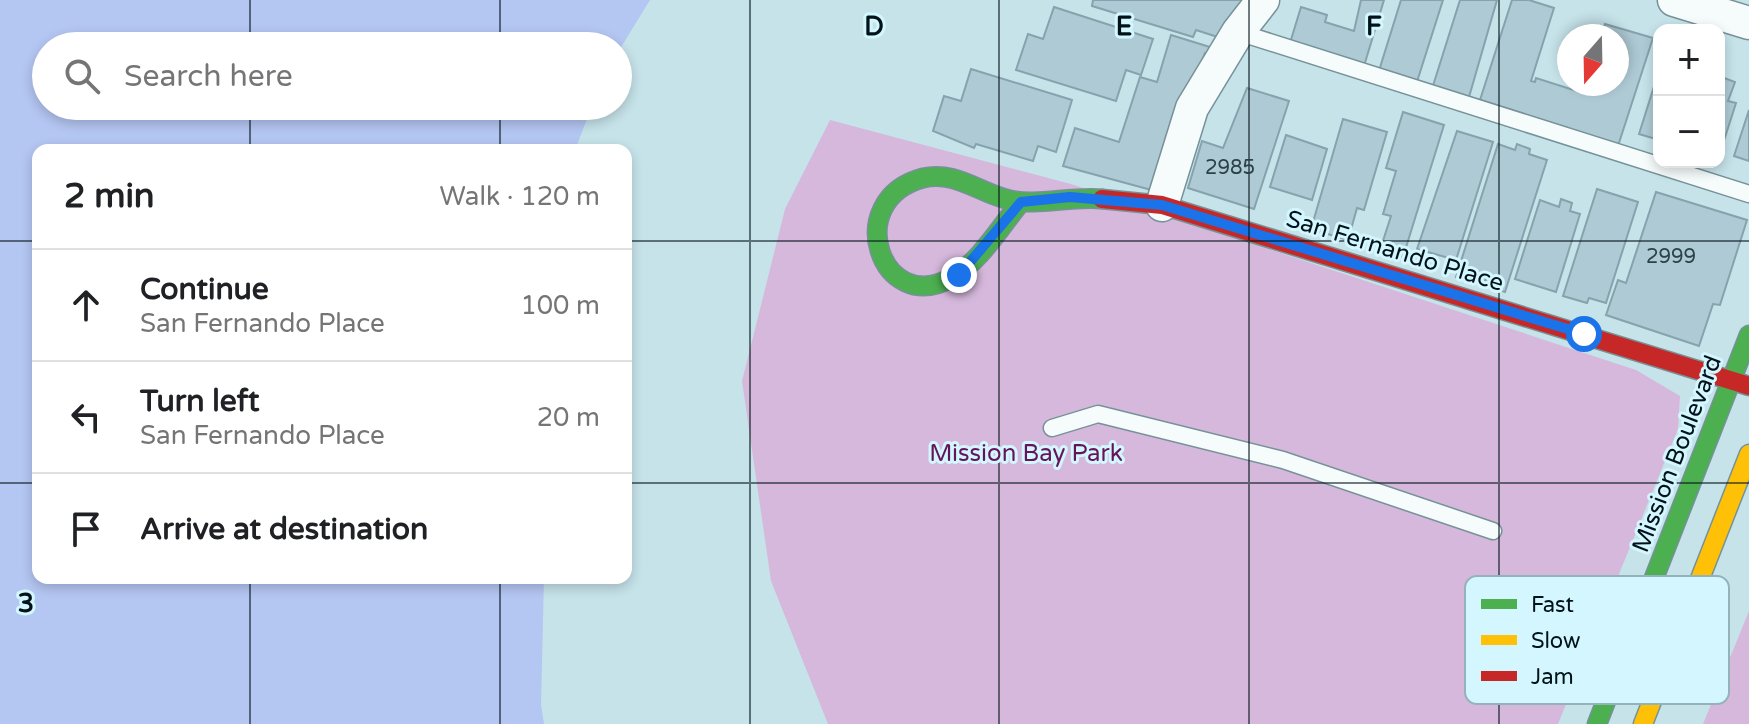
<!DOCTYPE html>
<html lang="en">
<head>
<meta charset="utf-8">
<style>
	body { margin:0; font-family:"Varela Round",sans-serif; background:#f2f2f2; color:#202124 }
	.controls { position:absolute; right:24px; top:24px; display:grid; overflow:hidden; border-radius:16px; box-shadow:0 4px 12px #0003 }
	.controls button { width:72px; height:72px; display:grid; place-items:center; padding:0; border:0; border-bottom:2px solid #e0e0e0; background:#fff; color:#202124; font:40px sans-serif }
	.compass { position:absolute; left:1557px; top:24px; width:72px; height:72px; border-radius:50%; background:#fff; box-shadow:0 4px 12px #0003; rotate:200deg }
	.stop { position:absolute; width:24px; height:24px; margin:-18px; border:6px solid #1a73e8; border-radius:50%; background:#fff }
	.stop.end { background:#1a73e8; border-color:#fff; box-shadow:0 2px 8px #0008 }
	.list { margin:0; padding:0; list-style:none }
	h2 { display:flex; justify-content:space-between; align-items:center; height:104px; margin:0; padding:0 32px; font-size:34px }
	h2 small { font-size:26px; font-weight:400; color:#757577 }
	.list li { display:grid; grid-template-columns:52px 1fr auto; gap:24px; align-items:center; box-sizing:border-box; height:112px; padding:0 32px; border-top:2px solid #e0e0e0 }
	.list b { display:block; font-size:30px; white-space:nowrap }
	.list p { margin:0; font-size:26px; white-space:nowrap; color:#757577 }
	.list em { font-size:26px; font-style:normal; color:#757577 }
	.icon { flex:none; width:44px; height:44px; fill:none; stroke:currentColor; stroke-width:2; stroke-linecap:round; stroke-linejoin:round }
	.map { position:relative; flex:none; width:1749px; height:724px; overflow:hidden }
	.search { position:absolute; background:#fff; box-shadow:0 4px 12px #0003; left:32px; top:32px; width:600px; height:88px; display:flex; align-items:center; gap:20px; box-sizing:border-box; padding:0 28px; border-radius:44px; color:#757577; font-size:30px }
	.panel { position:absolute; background:#fff; box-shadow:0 4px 12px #0003; left:32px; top:144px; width:600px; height:440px; border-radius:16px }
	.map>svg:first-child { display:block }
	.green { fill:#d5b8dc }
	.water { fill:#b4c6f2 }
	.building { fill:#aecad4; stroke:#86a2ac; stroke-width:2 }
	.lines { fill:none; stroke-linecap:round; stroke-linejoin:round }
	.lane-casing { stroke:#769298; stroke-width:19 }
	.street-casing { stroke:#769298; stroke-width:35 }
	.fast-casing { stroke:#769298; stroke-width:21 }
	.slow-casing { stroke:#769298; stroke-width:21 }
	.jam-casing { stroke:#769298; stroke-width:21 }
	.lane { stroke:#f6fbfc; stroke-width:16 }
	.street { stroke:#f6fbfc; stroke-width:32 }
	.fast { stroke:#4caf50; stroke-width:18 }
	.slow { stroke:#ffc107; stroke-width:18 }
	.jam { stroke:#c62828; stroke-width:18 }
	.route { stroke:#1a73e8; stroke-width:10 }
	.grid { fill:none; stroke:#011318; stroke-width:2; stroke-opacity:0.55 }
	.labels { text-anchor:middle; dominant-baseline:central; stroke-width:6; stroke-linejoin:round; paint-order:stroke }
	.number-label { font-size:20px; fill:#2d4248 }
	.street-label { font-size:24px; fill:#011318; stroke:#d3f6ff }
	.park-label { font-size:24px; fill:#66145a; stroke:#d3f6ff }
	.key { fill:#d3f6ff; stroke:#94b2ba; stroke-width:2 }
	.key-label { font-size:22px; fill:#011318 }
	.grid-label { font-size:26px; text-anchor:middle; font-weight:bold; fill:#011318; stroke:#d3f6ff; stroke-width:6; stroke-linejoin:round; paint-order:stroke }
</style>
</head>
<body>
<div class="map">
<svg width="1749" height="724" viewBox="0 0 1749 724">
	<rect width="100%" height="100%" fill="#c6e3ea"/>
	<g class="green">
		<polygon points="830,120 1071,184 1636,370 1680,396 1678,429 1558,724 828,724 771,581 742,381 785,209"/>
		<polygon points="1749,611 1749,724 1703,724"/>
	</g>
	<polygon class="water" points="0,0 650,0 618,52 618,46 46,46 46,106 592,106 575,150 38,150 38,578 544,578 541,705 544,724 0,724"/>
	<g class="building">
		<polygon points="1093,0 1249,0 1227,40 1196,30 1193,37 1092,6"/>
		<polygon points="1361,0 1384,0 1364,66 1290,43 1301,7 1327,15 1325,22 1354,31"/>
		<polygon points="1401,0 1443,0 1415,88 1378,74"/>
		<polygon points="1460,0 1497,0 1467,104 1431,92"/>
		<polygon points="1512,0 1529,0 1554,8 1531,81 1535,82 1536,78 1583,93 1586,84 1617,84 1617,36 1601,36 1605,24 1653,38 1617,149 1567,133 1568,128 1480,100"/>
		<polygon points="1054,7 1153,39 1141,75 1126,70 1116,101 1016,70 1028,34 1043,39"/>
		<polygon points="1171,35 1213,48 1211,55 1205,53 1155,191 1063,166 1075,128 1119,142 1140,77 1157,82"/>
		<polygon points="971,69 1072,100 1056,152 1038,146 1033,161 976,144 974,148 933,131 944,96 961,101"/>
		<polygon points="1719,76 1735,82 1728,101 1736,103 1719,156"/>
		<polygon points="1657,77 1659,78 1659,140 1639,134"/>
		<polygon points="1247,88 1289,101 1254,209 1188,188 1202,141 1223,148"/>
		<polygon points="1749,110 1749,161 1734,156"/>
		<polygon points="1403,112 1444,125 1403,257 1380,250 1391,216 1383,214 1396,171 1386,168"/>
		<polygon points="1343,119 1387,132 1364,210 1357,208 1348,240 1311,229"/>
		<polygon points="1457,131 1493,142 1456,260 1417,249"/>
		<polygon points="1286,135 1327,149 1312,200 1270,187"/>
		<polygon points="1498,144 1515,150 1517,144 1530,149 1529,154 1547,160 1505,292 1483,285 1486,279 1478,276 1476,283 1456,277"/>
		<polygon points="1597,189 1638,202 1606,303 1589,298 1587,303 1563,296"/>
		<polygon points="1656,192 1747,220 1720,305 1713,304 1699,346 1606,315 1618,280 1626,283"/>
		<polygon points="1561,199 1572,203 1570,211 1580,214 1556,292 1515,279 1540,200 1559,207"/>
	</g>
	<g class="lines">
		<defs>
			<g id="lane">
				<polyline points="1238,32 1749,194"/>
				<polyline points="1052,428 1098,414 1283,460 1493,531"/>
			</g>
			<g id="street">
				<polyline points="1674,0 1749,23"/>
				<polyline points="1162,205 1192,108 1238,32 1263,0"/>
			</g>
			<g id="fast">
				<path d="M1021,202C1000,227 980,262 951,278C881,317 841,200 923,178C955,170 981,194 1010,200C1036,206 1072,196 1102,199"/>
				<polyline points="1597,724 1749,335"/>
			</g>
			<polyline id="slow" points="1643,724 1749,454"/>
			<polyline id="jam" points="1102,199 1162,205 1749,386"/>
		</defs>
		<use href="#lane" class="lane-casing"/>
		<use href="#street" class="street-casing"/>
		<use href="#fast" class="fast-casing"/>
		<use href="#slow" class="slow-casing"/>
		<use href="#jam" class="jam-casing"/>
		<use href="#lane" class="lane"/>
		<use href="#street" class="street"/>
		<use href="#fast" class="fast"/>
		<use href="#slow" class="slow"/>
		<use href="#jam" class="jam"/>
	</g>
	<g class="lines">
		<polyline class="route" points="959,275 1021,202 1070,197 1162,205 1584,334"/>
	</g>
	<path class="grid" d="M250,0V46M500,0V46M750,0V724M999,0V724M1249,0V724M1499,0V724M250,106V150M500,106V150M0,241H38M626,241H1749M0,483H38M626,483H1749M250,578V724M500,578V724"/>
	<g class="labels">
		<g class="number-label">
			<text x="1230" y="168">2985</text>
			<text x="1671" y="257">2999</text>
		</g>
		<g class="street-label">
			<text transform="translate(1395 251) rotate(17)">San Fernando Place</text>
			<text transform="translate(1677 454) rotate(-69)">Mission Boulevard</text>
		</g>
		<g class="park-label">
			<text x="1026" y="453">Mission Bay Park</text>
		</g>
	</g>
	<rect x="1465" y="576" width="264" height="128" rx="12" class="key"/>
	<rect x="1481" y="599" width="36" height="10" fill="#4caf50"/>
	<rect x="1481" y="635" width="36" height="10" fill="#ffc107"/>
	<rect x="1481" y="671" width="36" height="10" fill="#c62828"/>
	<g class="key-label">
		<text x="1531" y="612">Fast</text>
		<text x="1531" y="648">Slow</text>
		<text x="1531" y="684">Jam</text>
	</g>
	<g class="grid-label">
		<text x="874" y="35">D</text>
		<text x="1124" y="35">E</text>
		<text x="1374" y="35">F</text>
		<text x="26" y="612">3</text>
	</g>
</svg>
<div class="controls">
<button>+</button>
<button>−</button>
</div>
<svg class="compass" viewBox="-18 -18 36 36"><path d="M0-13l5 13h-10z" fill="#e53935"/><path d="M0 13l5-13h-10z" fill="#757577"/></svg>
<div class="stop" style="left:1584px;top:334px"></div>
<div class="stop end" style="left:959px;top:275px"></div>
<div class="search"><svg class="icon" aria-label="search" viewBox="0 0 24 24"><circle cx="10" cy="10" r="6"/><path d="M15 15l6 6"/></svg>Search here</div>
<section class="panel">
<h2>2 min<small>Walk · 120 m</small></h2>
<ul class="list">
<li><svg class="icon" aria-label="ahead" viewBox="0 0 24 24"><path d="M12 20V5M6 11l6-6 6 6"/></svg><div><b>Continue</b><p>San Fernando Place</p></div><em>100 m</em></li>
<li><svg class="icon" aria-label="left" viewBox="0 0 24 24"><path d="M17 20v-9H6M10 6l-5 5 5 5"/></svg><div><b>Turn left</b><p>San Fernando Place</p></div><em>20 m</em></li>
<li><svg class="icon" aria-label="arrive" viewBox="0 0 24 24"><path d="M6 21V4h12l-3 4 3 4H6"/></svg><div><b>Arrive at destination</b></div></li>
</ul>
</section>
</div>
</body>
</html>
